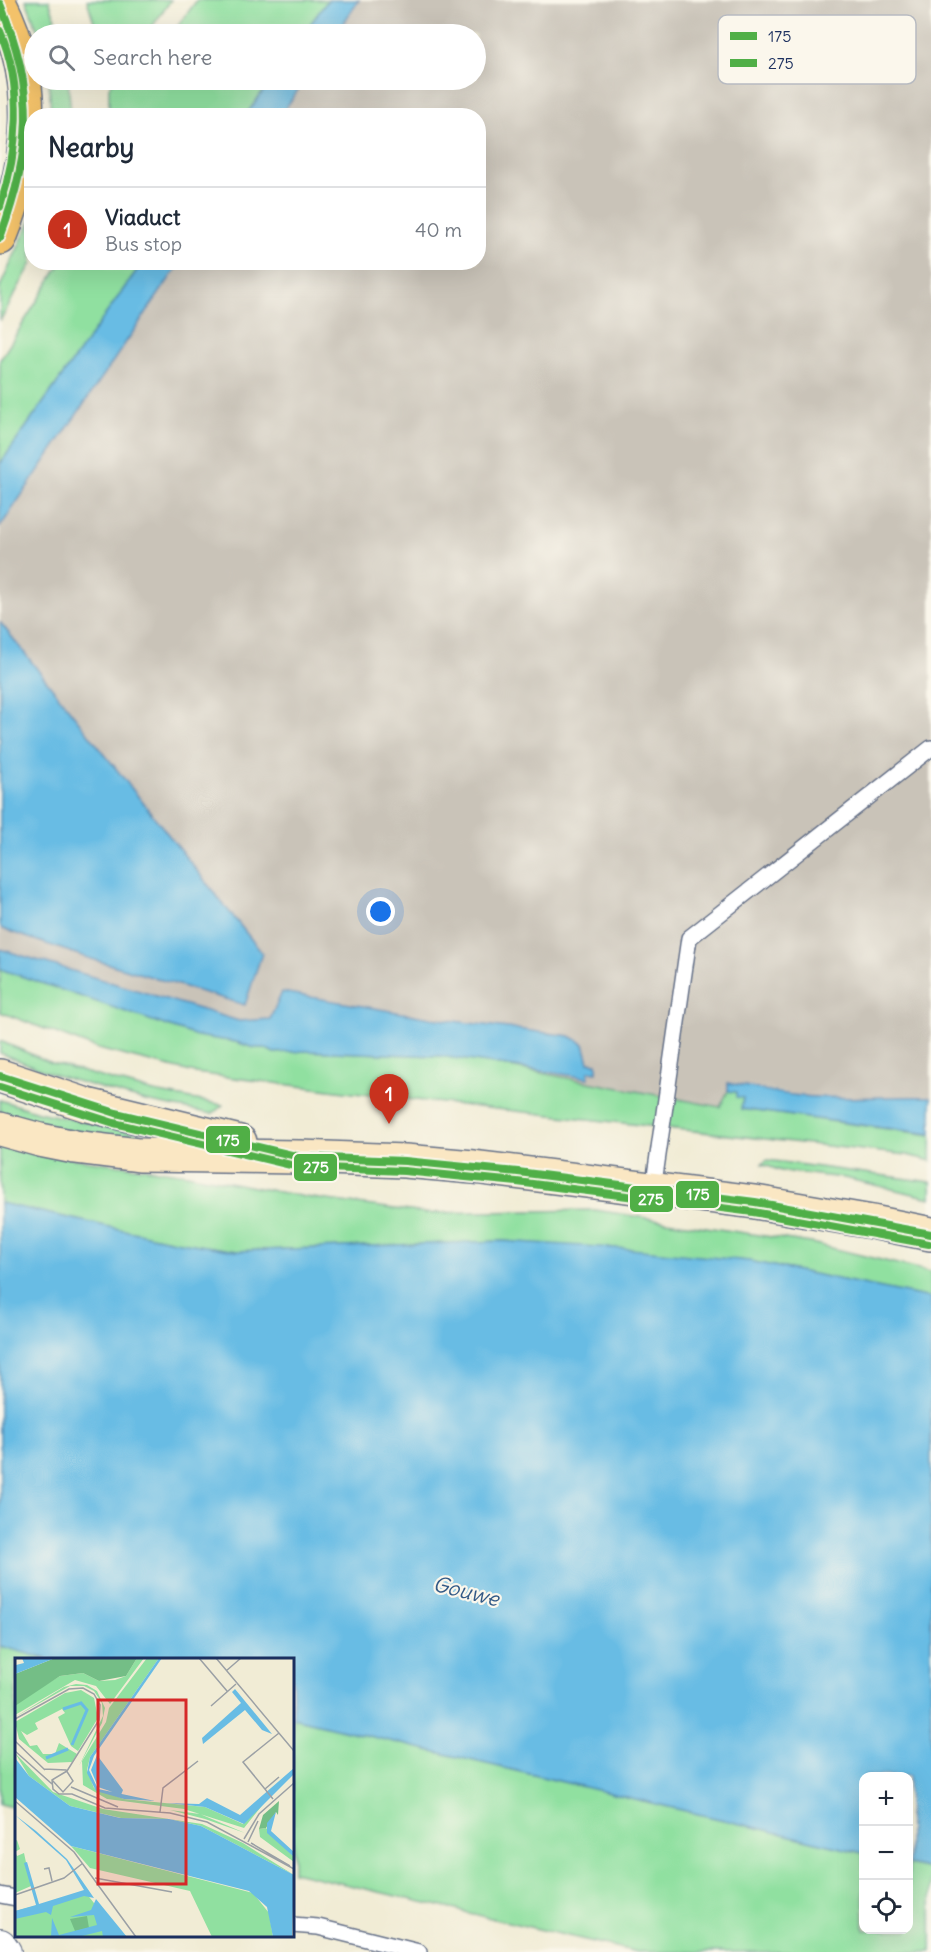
<!DOCTYPE html>
<html lang="en">
<head>
<meta charset="utf-8">
<style>
	body { margin:0; font-family:Delius,sans-serif; background:#f6f6f7; color:#1f2937 }
	.controls { position:absolute; right:18px; bottom:18px; display:grid; overflow:hidden; border-radius:12px; box-shadow:0 6px 24px #0002 }
	.controls button { width:54px; height:54px; display:grid; place-items:center; padding:0; border:0; border-bottom:2px solid #e0e1e3; background:#fff; color:#1f2937; font:30px sans-serif }
	.you { position:absolute; left:381px; top:912px; width:21px; height:21px; margin:-15px; border:4px solid #fff; border-radius:50%; background:#1a73e8; box-shadow:0 0 0 9px #1a73e833 }
	.badge { display:grid; place-items:center; width:39px; height:39px; border-radius:50%; background:#c8321e; color:#fff; font-size:20px; font-weight:700 }
	.pin { position:absolute; translate:-50% -50px; filter:drop-shadow(0 2px 3px #0008) }
	.pin::after { content:''; position:absolute; top:32px; width:21px; height:18px; background:inherit; clip-path:polygon(0 0,100% 0,50% 100%) }
	.list { margin:0; padding:0; list-style:none }
	h2 { display:flex; justify-content:space-between; align-items:center; height:78px; margin:0; padding:0 24px; font-size:26px }
	h2 small { font-size:20px; font-weight:400; color:#747a83 }
	.list li { display:grid; grid-template-columns:39px 1fr auto; gap:18px; align-items:center; box-sizing:border-box; height:84px; padding:0 24px; border-top:2px solid #e0e1e3 }
	.list b { display:block; font-size:22px; white-space:nowrap }
	.list p { margin:0; font-size:20px; white-space:nowrap; color:#747a83 }
	.list em { font-size:20px; font-style:normal; color:#747a83 }
	.icon { flex:none; width:33px; height:33px; fill:none; stroke:currentColor; stroke-width:2; stroke-linecap:round; stroke-linejoin:round }
	.map { position:relative; flex:none; width:931px; height:1952px; overflow:hidden }
	.search { position:absolute; background:#fff; box-shadow:0 6px 24px #0002; left:24px; top:24px; width:462px; height:66px; display:flex; align-items:center; gap:15px; box-sizing:border-box; padding:0 21px; border-radius:33px; color:#747a83; font-size:22px }
	.panel { position:absolute; background:#fff; box-shadow:0 6px 24px #0002; left:24px; top:108px; width:462px; height:162px; border-radius:24px }
	.map>svg:first-child { display:block }
	.industrial { fill:#c9c3b8 }
	.green { fill:#90e0a0; stroke:#56887f; stroke-width:1.5 }
	.water { fill:#68bce4; stroke:#4276a1; stroke-width:1.5 }
	.lines { fill:none; stroke-linecap:round; stroke-linejoin:round }
	.service-casing { stroke:#667188; stroke-width:18 }
	.minor-casing { stroke:#667188; stroke-width:34 }
	.secondary-casing { stroke:#667188; stroke-width:36 }
	.primary-casing { stroke:#667188; stroke-width:36 }
	.service { stroke:#fff; stroke-width:15 }
	.minor { stroke:#fff; stroke-width:32 }
	.secondary { stroke:#fae7c3; stroke-width:33 }
	.primary { stroke:#f3c26a; stroke-width:33 }
	.bus-1-casing { stroke:#fbf7ec; stroke-width:12 }
	.bus-2-casing { stroke:#fbf7ec; stroke-width:12 }
	.bus-1 { stroke:#50af46; stroke-width:8 }
	.bus-2 { stroke:#50af46; stroke-width:8 }
	.labels { text-anchor:middle; dominant-baseline:central; stroke-width:4.5; stroke-linejoin:round; paint-order:stroke }
	.water-label { font-size:21px; font-style:italic; fill:#325986; stroke:#fbf7ec }
	.inset-river { fill:none; stroke:#68bce4; stroke-width:3 }
	.inset-road { fill:none; stroke:#9ba0a5; stroke-width:1.5 }
	.view { fill:#d62828; fill-opacity:0.15; stroke:#d62828; stroke-width:3 }
	.inset-edge { fill:none; stroke:#1b2f5e; stroke-width:3 }
	.key { fill:#fbf7ec; stroke:#b8bbc1; stroke-width:1.5 }
	.key-label { font-size:16px; fill:#1b2f5e }
	.line-badge { stroke:#fbf7ec; stroke-width:2 }
	.badge-label { font-size:16px; text-anchor:middle; font-weight:bold; fill:#fff }
</style>
</head>
<body>
<div class="map">
<svg width="931" height="1952" viewBox="0 0 931 1952">
	<rect width="100%" height="100%" fill="#fbf7ec"/>
	<filter id="ink" filterUnits="userSpaceOnUse"><feTurbulence type="fractalNoise" baseFrequency=".0167" numOctaves="2"/><feDisplacementMap in="SourceGraphic" scale="12" xChannelSelector="R" yChannelSelector="G"/><feConvolveMatrix kernelMatrix="1 2 1 2 8 2 1 2 1" color-interpolation-filters="sRGB"/></filter>
	<filter id="wash" filterUnits="userSpaceOnUse"><feTurbulence type="fractalNoise" baseFrequency=".008" numOctaves="4" result="noise"/><feDisplacementMap in="SourceGraphic" scale="24" xChannelSelector="R" yChannelSelector="G"/><feGaussianBlur stdDeviation="1.35" result="paint"/><feColorMatrix in="noise" values="0 0 0 0 0 0 0 0 0 0 0 0 0 0 0 0 0 1.4 0 .05"/><feComposite in="paint" operator="in"/></filter>
	<g filter="url(#wash)">
		<rect width="100%" height="100%" fill="#f1ecd5"/>
		<polygon class="industrial" points="342,0 931,0 931,1118 729,1083 728,1091 720,1107 116,999 0,957 0,492 159,263 478,262 478,116 261,115 286,80 476,80 476,34 318,34"/>
		<g class="green">
			<polygon points="26,0 49,0 60,34 39,34"/>
			<polygon points="87,0 171,0 152,27 143,34 101,34 95,25"/>
			<polygon points="197,0 328,0 303,34 172,34"/>
			<polygon points="49,80 68,80 71,115 51,115"/>
			<polygon points="114,80 271,80 246,115 109,115 109,88"/>
			<polygon points="31,219 32,263 0,321 0,287"/>
			<polygon points="61,263 142,263 0,464 0,360"/>
			<polygon points="0,969 197,1036 236,1042 255,1048 265,1048 274,1053 305,1051 440,1056 488,1063 720,1107 728,1091 737,1092 743,1098 741,1109 931,1135 931,1161 907,1155 345,1092 195,1073 98,1049 0,1012"/>
			<polygon points="0,1041 52,1063 154,1092 223,1105 212,1114 145,1101 52,1074 0,1053"/>
			<polygon points="0,1100 38,1112 142,1134 143,1136 140,1140 62,1130 0,1114"/>
			<polygon points="0,1143 47,1155 187,1174 305,1197 425,1213 595,1210 811,1243 931,1272 931,1298 749,1261 502,1241 236,1251 174,1241 0,1203"/>
			<polygon points="767,1160 931,1182 931,1198 844,1178 781,1171 762,1164"/>
			<polygon points="0,1646 50,1659 16,1660 16,1808 0,1804"/>
			<polygon points="293,1718 863,1853 864,1930 908,1930 909,1864 931,1869 931,1952 637,1952 293,1872"/>
		</g>
		<g class="water">
			<polygon points="328,0 359,0 336,34 303,34"/>
			<polygon points="271,80 305,80 281,115 246,115"/>
			<polygon points="142,263 180,263 0,527 0,464"/>
			<polygon points="0,622 262,953 245,1005 85,957 2,929 0,925"/>
			<polygon points="0,949 239,1021 270,1019 282,992 431,1018 570,1036 584,1044 589,1062 597,1063 597,1072 589,1071 588,1078 440,1056 305,1051 274,1053 265,1048 255,1048 236,1042 197,1036 0,969"/>
			<path d="M728,1083C752,1087 777,1094 801,1096C845,1100 888,1096 931,1097V1134L741,1109L743,1098L736,1097V1092L728,1091Z"/>
			<polygon points="0,1203 174,1241 236,1251 502,1241 631,1249 749,1261 931,1298 931,1869 909,1864 908,1776 864,1776 863,1853 293,1718 292,1660 50,1660 0,1646"/>
		</g>
	</g>
	<g filter="url(#ink)">
		<g class="lines">
			<defs>
				<g id="service">
					<polyline points="653,1190 689,938 931,748"/>
					<polyline points="0,1895 16,1898"/>
					<polyline points="292,1925 318,1927 419,1952"/>
				</g>
				<polyline id="minor" points="0,1945 5,1952"/>
				<g id="secondary">
					<polyline points="0,1076 87,1105 240,1142"/>
					<polyline points="0,1129 40,1140 75,1147 139,1155 300,1157 405,1161 473,1167 755,1202 872,1222 931,1234"/>
				</g>
				<path id="primary" d="M0,4C39,82 32,159 0,238"/>
			</defs>
			<use href="#service" class="service-casing"/>
			<use href="#minor" class="minor-casing"/>
			<use href="#secondary" class="secondary-casing"/>
			<use href="#primary" class="primary-casing"/>
			<use href="#service" class="service"/>
			<use href="#minor" class="minor"/>
			<use href="#secondary" class="secondary"/>
			<use href="#primary" class="primary"/>
			<defs>
				<g id="bus-1">
					<path d="M0,4C37,91 32,150 0,238"/>
					<polyline points="0,1076 116,1113 300,1157 405,1161 518,1172 755,1202 931,1234"/>
				</g>
				<g id="bus-2">
					<path d="M0,31C24,87 18,151 0,207"/>
					<polyline points="0,1087 114,1123 299,1167 404,1171 517,1182 753,1212 929,1244"/>
				</g>
			</defs>
			<use href="#bus-1" class="bus-1-casing"/>
			<use href="#bus-2" class="bus-2-casing"/>
			<use href="#bus-1" class="bus-1"/>
			<use href="#bus-2" class="bus-2"/>
		</g>
	</g>
	<g class="labels">
		<g class="water-label">
			<text transform="translate(466 1591) rotate(14)">Gouwe</text>
		</g>
	</g>
	<g transform="translate(15 1658)">
		<rect width="279" height="279" fill="#f1ecd5"/>
		<path d="M122,0H129L95,46L81,28L60,22L0,57V16L25,30L45,18L68,15L84,23L100,22L111,18ZM132,0H144L75,99L72,112L79,130L109,141L190,149L228,166L254,139L229,170L169,151L92,141L68,127L67,103L91,64L94,50ZM61,26L72,27L82,33L90,50L87,65L64,108L88,58L87,45L79,33L69,28H55L0,59L49,29ZM66,32L79,40L83,60L63,93L56,88L43,59L50,55L47,51L20,65L23,71L12,77L6,73L15,88L22,87L28,96H40L44,85L62,96L57,104L33,105L4,81L0,64L50,35ZM0,95L38,134L88,151L187,166L228,185L279,217L186,168L154,161L106,160L55,148L14,118ZM155,152L185,156L230,175L190,161ZM251,170L279,199V204L245,179L244,171ZM2,182L5,191L0,194L2,198L9,195L16,228L0,235V183ZM56,188L238,235L254,255L258,279H197L175,233L75,210ZM71,235L106,279H0V253Z" fill="#90e0a0"/>
		<path d="M40,0H122L111,18L84,23L68,15L45,18L0,48V16ZM264,143L263,157L261,154L251,170L244,171L248,157ZM72,258L74,270L60,273L55,261Z" fill="#74be86"/>
		<path d="M7,0H40L0,16L1,7L9,5ZM144,0H147L79,98L74,112L83,131L140,143L109,141L81,133L72,115L75,99ZM220,31L257,76L247,72L230,52L188,86L187,80L226,45L217,34ZM82,97L108,132L106,137L83,129L76,112ZM0,100L14,118L55,148L105,160L154,161L186,168L279,217L277,279H258L252,249L234,233L56,188L0,139ZM279,110V116L229,166L190,149L152,145L184,146L192,140L225,157ZM261,154L256,173L279,194V199L252,175V165ZM0,157L21,173L52,201L79,240L69,238L38,248L36,257L31,254L0,261V253L21,247L9,205L12,204L24,246L69,232L51,202ZM81,241L112,279H88L87,273L63,279H36L37,260L44,277L82,267L79,257L55,259L76,252Z" fill="#68bce4"/>
		<path class="inset-river" d="M48,51L66,45L72,52L57,87M31,100L53,91"/>
		<path class="inset-road" d="M184,0L212,33M201,0L279,93M211,13L226,0M196,48L221,26M0,61L54,31L68,30L79,36L85,47L84,62L52,113M0,83L30,112M0,93L37,126M29,111L51,112L58,123L48,134L37,122M52,113L37,122L38,131L44,136H57L90,150L155,155L192,164L279,211M56,129L103,149M250,131L264,119M258,141L228,104L264,75M0,143L59,194L121,279M145,154L148,130L183,103M229,181L244,156L279,125M233,184L243,163M236,185L275,208M29,211L34,210L37,223M80,220L157,234M0,237L49,220L68,205"/>
		<path class="view" d="M83,42H171V226H83Z"/>
		<rect width="279" height="279" class="inset-edge"/>
	</g>
	<rect x="718" y="15" width="198" height="69" rx="9" class="key"/>
	<rect x="730" y="32" width="27" height="8" fill="#50af46"/>
	<rect x="730" y="59" width="27" height="8" fill="#50af46"/>
	<g class="key-label">
		<text x="768" y="42">175</text>
		<text x="768" y="69">275</text>
	</g>
	<g class="line-badge">
		<rect x="205" y="1125" width="46" height="29" rx="6" fill="#50af46"/>
		<rect x="293" y="1153" width="45" height="29" rx="6" fill="#50af46"/>
		<rect x="675" y="1180" width="45" height="29" rx="6" fill="#50af46"/>
		<rect x="629" y="1185" width="45" height="28" rx="6" fill="#50af46"/>
	</g>
	<g class="badge-label">
		<text x="228" y="1146">175</text>
		<text x="316" y="1173">275</text>
		<text x="698" y="1200">175</text>
		<text x="651" y="1205">275</text>
	</g>
</svg>
<div class="controls">
<button>+</button>
<button>−</button>
<button><svg class="icon" aria-label="locate" viewBox="0 0 24 24"><circle cx="12" cy="12" r="6"/><path d="M12 2v4M12 18v4M2 12h4M18 12h4"/></svg></button>
</div>
<div class="you"></div>
<div class="pin badge" style="left:389px;top:1124px">1</div>
<div class="search"><svg class="icon" aria-label="search" viewBox="0 0 24 24"><circle cx="10" cy="10" r="6"/><path d="M15 15l6 6"/></svg>Search here</div>
<section class="panel">
<h2>Nearby<small></small></h2>
<ul class="list">
<li><span class="badge">1</span><div><b>Viaduct</b><p>Bus stop</p></div><em>40 m</em></li>
</ul>
</section>
</div>
</body>
</html>
